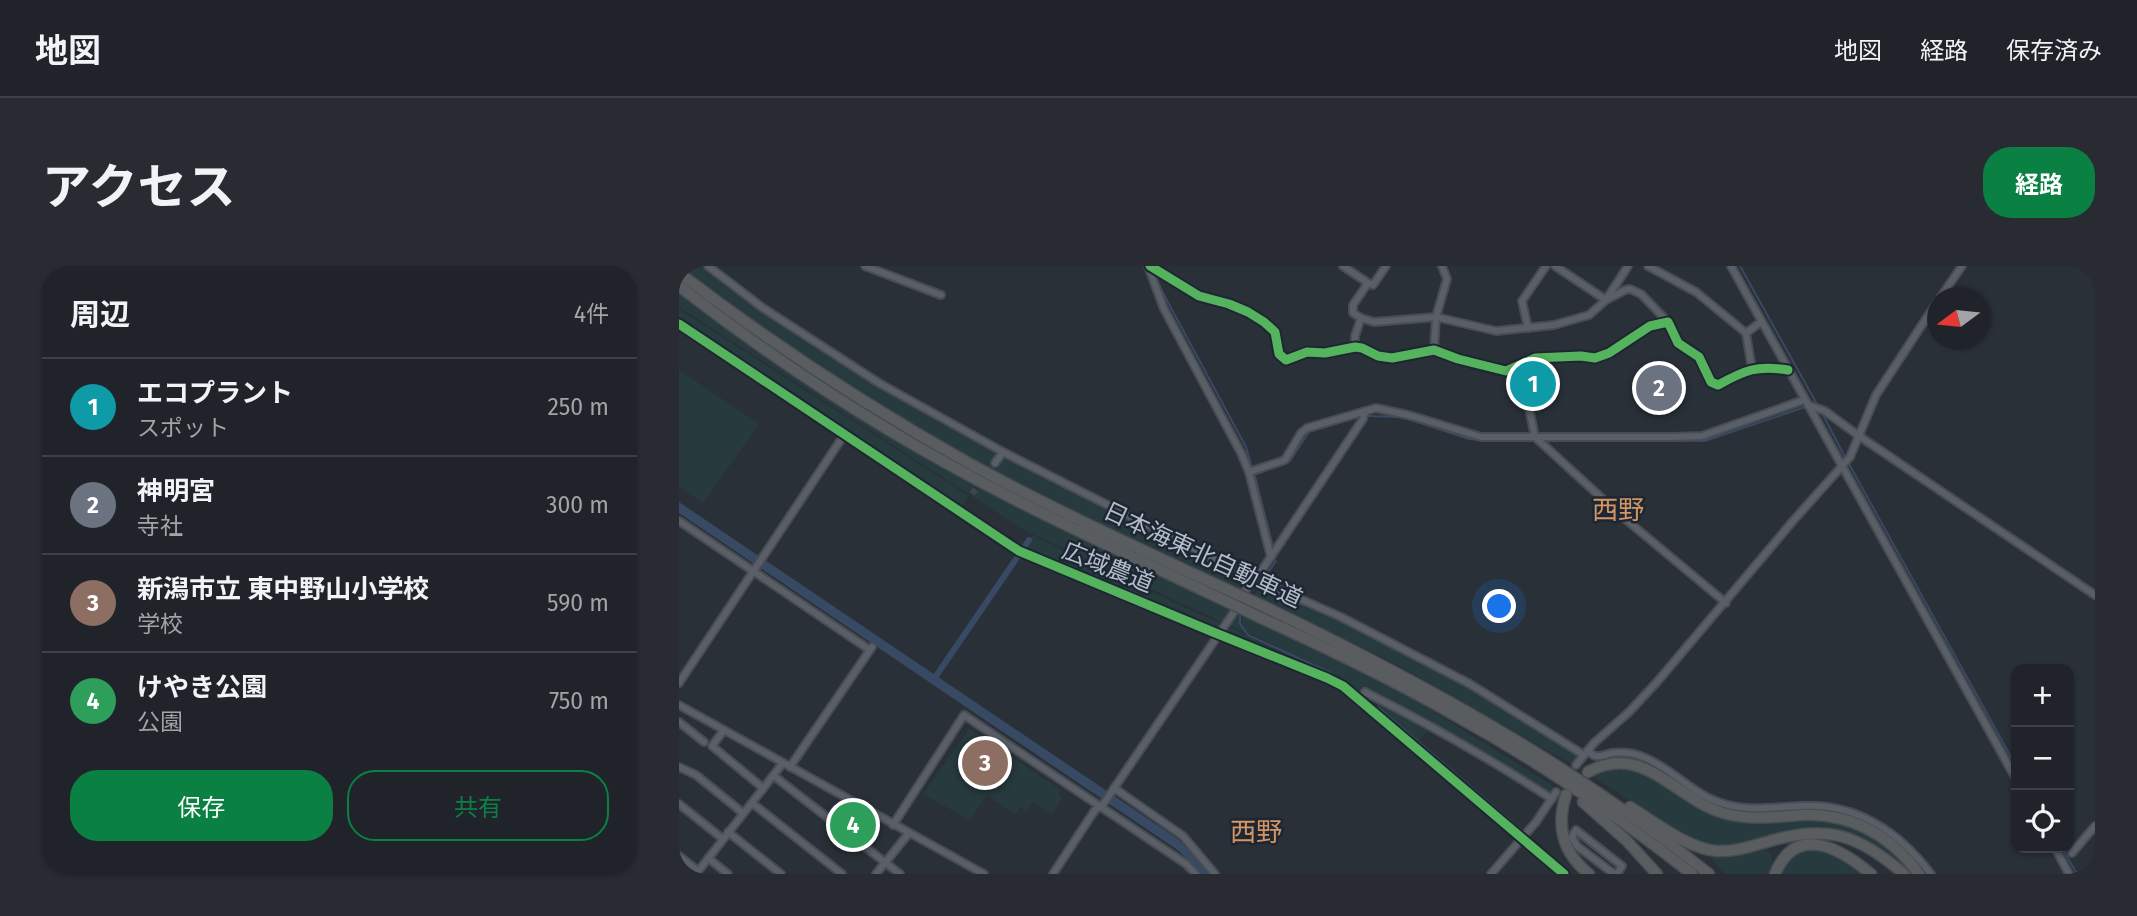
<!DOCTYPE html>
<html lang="ja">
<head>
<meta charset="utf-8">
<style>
	body { margin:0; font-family:"Fira Sans","Noto Sans JP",sans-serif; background:#282c32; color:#f1f3f6 }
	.controls { position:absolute; right:21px; bottom:21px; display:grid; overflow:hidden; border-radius:14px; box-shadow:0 2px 5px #0004 }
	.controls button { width:63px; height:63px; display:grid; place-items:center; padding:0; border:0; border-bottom:2px solid #3d4147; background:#20242a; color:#f1f3f6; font:35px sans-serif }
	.compass { position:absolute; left:1248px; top:21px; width:63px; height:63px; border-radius:50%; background:#20242a; box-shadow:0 2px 5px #0004; rotate:255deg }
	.you { position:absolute; left:821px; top:341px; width:24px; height:24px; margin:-18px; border:5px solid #fff; border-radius:50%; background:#1a73e8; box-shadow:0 0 0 10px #1a73e833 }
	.badge { display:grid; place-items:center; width:46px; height:46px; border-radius:50%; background:#0b8043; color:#fff; font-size:23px; font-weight:700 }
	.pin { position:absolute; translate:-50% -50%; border:4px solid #fff; box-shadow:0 2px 7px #0006 }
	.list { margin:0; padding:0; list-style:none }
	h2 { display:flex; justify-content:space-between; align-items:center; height:91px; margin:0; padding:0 28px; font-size:30px }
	h2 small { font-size:23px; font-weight:400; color:#a2a4a8 }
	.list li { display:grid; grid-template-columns:46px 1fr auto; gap:21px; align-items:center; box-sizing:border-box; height:98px; padding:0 28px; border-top:2px solid #3d4147 }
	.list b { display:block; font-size:26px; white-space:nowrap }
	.list p { margin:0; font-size:23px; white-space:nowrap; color:#a2a4a8 }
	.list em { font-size:23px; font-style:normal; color:#a2a4a8 }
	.actions { display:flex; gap:14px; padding:21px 28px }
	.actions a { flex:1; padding:16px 0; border:2px solid #0b8043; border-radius:28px; text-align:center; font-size:24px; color:#0b8043 }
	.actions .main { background:#0b8043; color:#fff }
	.icon { flex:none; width:38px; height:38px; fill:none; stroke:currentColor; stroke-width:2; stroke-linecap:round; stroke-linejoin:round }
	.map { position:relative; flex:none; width:1416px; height:608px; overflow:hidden; border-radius:28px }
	header { display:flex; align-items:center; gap:42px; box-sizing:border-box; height:98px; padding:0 35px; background:#20242a; border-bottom:2px solid #3d4147 }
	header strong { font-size:33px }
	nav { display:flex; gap:38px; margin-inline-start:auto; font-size:24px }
	.intro { display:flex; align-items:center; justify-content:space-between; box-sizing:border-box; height:168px; padding:0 42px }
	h1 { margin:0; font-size:49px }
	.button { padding:18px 32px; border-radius:28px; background:#0b8043; color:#fff; font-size:24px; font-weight:700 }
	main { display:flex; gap:42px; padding:0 42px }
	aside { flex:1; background:#20242a; border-radius:28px; box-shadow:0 2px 5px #0004 }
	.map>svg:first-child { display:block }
	.green { fill:#273a3e }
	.water { fill:#384963 }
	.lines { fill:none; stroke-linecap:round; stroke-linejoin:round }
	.stream { stroke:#384963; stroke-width:2 }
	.canal { stroke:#384963; stroke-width:6 }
	.minor-tunnel { stroke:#3f454e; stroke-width:6; stroke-dasharray:6 3; stroke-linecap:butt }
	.minor-casing { stroke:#484c53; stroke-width:10 }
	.highway-casing { stroke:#474c53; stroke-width:13 }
	.minor { stroke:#5a5e66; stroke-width:6 }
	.highway { stroke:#5a5d60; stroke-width:10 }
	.highway-bridge-casing { stroke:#474c53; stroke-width:13; stroke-linecap:butt }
	.highway-bridge { stroke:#5a5d60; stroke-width:10 }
	.cycleway-casing { stroke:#1d2633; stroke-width:13 }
	.cycleway { stroke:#56b35d; stroke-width:9 }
	.labels { text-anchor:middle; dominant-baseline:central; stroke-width:5; stroke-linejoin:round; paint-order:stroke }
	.street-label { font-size:24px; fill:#b4bcc9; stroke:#1d2633 }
	.neighbourhood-label { font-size:26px; fill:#d59563; stroke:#1d2633 }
</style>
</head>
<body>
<header>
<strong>地図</strong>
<nav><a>地図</a><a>経路</a><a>保存済み</a></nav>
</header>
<div class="intro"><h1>アクセス</h1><a class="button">経路</a></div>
<main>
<aside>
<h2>周辺<small>4件</small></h2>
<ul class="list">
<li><span class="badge" style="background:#0f9aa8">1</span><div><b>エコプラント</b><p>スポット</p></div><em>250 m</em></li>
<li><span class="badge" style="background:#6b7280">2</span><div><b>神明宮</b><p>寺社</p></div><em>300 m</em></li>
<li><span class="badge" style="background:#8d6e63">3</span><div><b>新潟市立 東中野山小学校</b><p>学校</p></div><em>590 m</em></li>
<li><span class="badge" style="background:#2e9e5b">4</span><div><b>けやき公園</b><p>公園</p></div><em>750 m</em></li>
</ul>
<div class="actions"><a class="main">保存</a><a>共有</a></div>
</aside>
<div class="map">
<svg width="1416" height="608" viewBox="0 0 1416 608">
	<rect width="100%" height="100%" fill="#2a3038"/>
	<g class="green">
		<polygon points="2,0 23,0 109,64 175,106 264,159 315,185 316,190 310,201 185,130 65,50 30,24"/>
		<polygon points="0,28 99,99 188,157 297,219 291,229 0,41"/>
		<polygon points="0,43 290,230 282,242 176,173 0,54"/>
		<polygon points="0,104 80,158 24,237 0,220"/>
		<polygon points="322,192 329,193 560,309 564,316 562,323 448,271 312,202"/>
		<polygon points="300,221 464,303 552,343 543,356 343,263 293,230"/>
		<polygon points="353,269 515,346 542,357 538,362 529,360 357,290 346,284"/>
		<polygon points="583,317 716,382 775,414 897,487 898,493 892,498 719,399 575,329"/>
		<polygon points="559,346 562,361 563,348 731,431 868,516 876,521 875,525 869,528 865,526 813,492 699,428 683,427 658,410 572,370 607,384 567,366 564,363 565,366 551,360"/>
		<polygon points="550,361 651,407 682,429 648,408 549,368 548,365"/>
		<polygon points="687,430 722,446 748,465 739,475"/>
		<polygon points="290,463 382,524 380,529 384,532 373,548 354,536 347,545 341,541 336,548 308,529 291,554 244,528"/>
		<path d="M950,501L971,510L1007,536L1034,549L1053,554L1116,552L1156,554L1203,573L1236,608H1232L1199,583L1152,564L1054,582L1033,581L1012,573L913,510C925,502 935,502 950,501Z"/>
		<polygon points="165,535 191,549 176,568 153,550"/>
		<path d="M1084,582C1098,593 1093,593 1091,608H1047L1033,593L1037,587Z"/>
		<path d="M1143,582L1161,589L1186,608H1101C1110,587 1121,583 1143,582Z"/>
	</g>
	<polygon class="water" points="0,236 499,573 533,608 523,608 500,585 0,247"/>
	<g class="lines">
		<g class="stream">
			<polyline points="1061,0 1139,140"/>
			<polyline points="477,14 567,181 573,202"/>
			<polyline points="1142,145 1167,193"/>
			<polyline points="688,150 723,151 790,173 802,174"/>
			<polyline points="818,174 858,175"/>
			<polyline points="863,174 1026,175 1126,141"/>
			<polyline points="1170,198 1337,500"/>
			<polyline points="575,209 611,195 630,166 683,150"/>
			<polyline points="576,210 593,277"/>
			<polyline points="588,308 597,295"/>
			<polyline points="561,349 561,358 569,369 652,407"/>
			<polyline points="699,441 842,564"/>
			<polyline points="1383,582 1398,608"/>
		</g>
		<polyline class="canal" points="255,413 350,274"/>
		<polyline class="minor-tunnel" points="293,228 316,197"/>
		<defs>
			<g id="minor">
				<polyline points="29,0 84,42 200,117 324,186 567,309 662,351 791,418 905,489"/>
				<polyline points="186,0 262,29"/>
				<polyline points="469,0 485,43 562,187 570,206 592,291"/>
				<path d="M471,0L520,30L550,38L569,46L585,56L596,66L600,88L607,94L628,86L646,87L676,81L683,82L699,90L713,92L755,84L779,93L827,105L856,92L902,90L916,92L930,87L971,60L989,56L999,77L1020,91L1032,116L1039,119C1066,104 1078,99 1109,104"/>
				<polyline points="664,0 689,17"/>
				<polyline points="876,0 927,34 949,0"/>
				<polyline points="969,0 1017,26 1067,67 1073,103"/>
				<polyline points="1052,0 1337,513"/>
				<polyline points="1261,32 1283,0"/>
				<polyline points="682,52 695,56 757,51 817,65 875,59 910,49 927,34 946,24 951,23 962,28 989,56"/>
				<polyline points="0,58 340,285 534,366 648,412 664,420 885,608"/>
				<polyline points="849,62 843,35 867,0"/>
				<polyline points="1067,67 1082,56"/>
				<polyline points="676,81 676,70 682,52 674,47 674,39 689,17 694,19 707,0"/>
				<polyline points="755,84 757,51 768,13 763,0"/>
				<polyline points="841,99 856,171 939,247 1047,337"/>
				<polyline points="1129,139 1146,145 1180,170 1416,329"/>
				<polyline points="316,197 324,186"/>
				<polyline points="570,206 606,194 622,167 628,162 697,142 733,150 802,171 993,171 1023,170 1125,134"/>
				<polyline points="0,255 191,384"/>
				<polyline points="0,417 165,169"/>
				<path d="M679,435L686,426C752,459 811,493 873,533"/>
				<polyline points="0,439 305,608"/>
				<polyline points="0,456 25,476"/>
				<polyline points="45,464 33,480 84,522"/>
				<path d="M908,485C911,486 914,490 917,490C922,491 928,488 933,487C943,486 955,487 964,491C993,502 1013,528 1042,537C1068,546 1095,541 1122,540C1178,537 1219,565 1252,608"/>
				<polyline points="897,499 915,477 950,446 978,416 1114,255 1171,191 1197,129 1258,36"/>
				<polyline points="0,501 17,509 64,547"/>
				<polyline points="111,501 193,381"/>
				<polyline points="95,510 221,608"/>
				<polyline points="435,522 504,570 536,608"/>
				<polyline points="73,537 163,608"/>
				<polyline points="0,538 44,573"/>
				<polyline points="214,559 285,449 507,598 517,608"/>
				<polyline points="49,566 102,608"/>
				<polyline points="1376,582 1390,608"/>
				<polyline points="1393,587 1416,560"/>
				<polyline points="0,590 19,605"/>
				<polyline points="29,592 49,608"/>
				<polyline points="17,608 104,497"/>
				<polyline points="197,608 230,567"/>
				<polyline points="374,608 416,544 423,540 555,346 569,320 581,307 684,153 686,146"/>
				<polyline points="812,608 857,556 877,526"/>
				<polyline points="935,608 898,580 893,571 897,564 943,600 938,608"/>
			</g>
			<g id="highway">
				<path d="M0,7C93,78 191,142 293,199C372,242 454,280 536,318"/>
				<path d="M0,20C103,100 215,172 331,231C397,265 465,296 532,328"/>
				<path d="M586,341C742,416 894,499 1030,608"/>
				<path d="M580,351C648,382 715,414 779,451C861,496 939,550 1013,608"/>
				<path d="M909,506C966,475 996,535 1048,548C1072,554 1098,551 1122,549C1172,547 1211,569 1240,608"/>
				<path d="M887,529C877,560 884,587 910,608"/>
				<polyline points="904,536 948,575 978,608"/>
				<path d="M951,541C976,556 1009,583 1038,585C1056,586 1073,580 1091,575C1149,558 1180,569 1225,608"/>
				<path d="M1096,608C1117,557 1161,582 1192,608"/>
			</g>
		</defs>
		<use href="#minor" class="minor-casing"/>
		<use href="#highway" class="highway-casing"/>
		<use href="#minor" class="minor"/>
		<use href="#highway" class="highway"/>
		<defs>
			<g id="highway-bridge">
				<polyline points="536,318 586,341"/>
				<polyline points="532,328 580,351"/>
			</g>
		</defs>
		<use href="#highway-bridge" class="highway-bridge-casing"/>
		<use href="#highway-bridge" class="highway-bridge"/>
		<defs>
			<g id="cycleway">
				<path d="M471,0L520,30L550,38L569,46L585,56L596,66L600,88L607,94L628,86L646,87L676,81L683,82L699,90L713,92L755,84L779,93L827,105L856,92L902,90L916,92L930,87L971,60L989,56L999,77L1020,91L1032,116L1039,119C1066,104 1078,99 1109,104"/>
				<polyline points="0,58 340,285 534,366 648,412 664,420 885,608"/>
			</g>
		</defs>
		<use href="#cycleway" class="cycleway-casing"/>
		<use href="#cycleway" class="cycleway"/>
	</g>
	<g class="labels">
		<g class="street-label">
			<text transform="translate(524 289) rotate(25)">日本海東北自動車道</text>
			<text transform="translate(429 301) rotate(22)">広域農道</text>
		</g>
		<g class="neighbourhood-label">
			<text x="939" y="244">西野</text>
			<text x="577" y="566">西野</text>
		</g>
	</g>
</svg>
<div class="controls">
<button>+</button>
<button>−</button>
<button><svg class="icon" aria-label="locate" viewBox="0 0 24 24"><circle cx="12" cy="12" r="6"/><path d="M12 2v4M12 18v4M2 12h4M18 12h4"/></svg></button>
</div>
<svg class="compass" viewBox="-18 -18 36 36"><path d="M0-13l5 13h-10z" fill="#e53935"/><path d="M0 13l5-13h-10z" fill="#a2a4a8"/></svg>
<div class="you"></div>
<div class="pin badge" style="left:854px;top:118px;background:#0f9aa8">1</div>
<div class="pin badge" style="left:980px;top:122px;background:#6b7280">2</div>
<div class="pin badge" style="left:306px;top:497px;background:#8d6e63">3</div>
<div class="pin badge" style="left:174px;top:559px;background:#2e9e5b">4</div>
</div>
</main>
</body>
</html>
